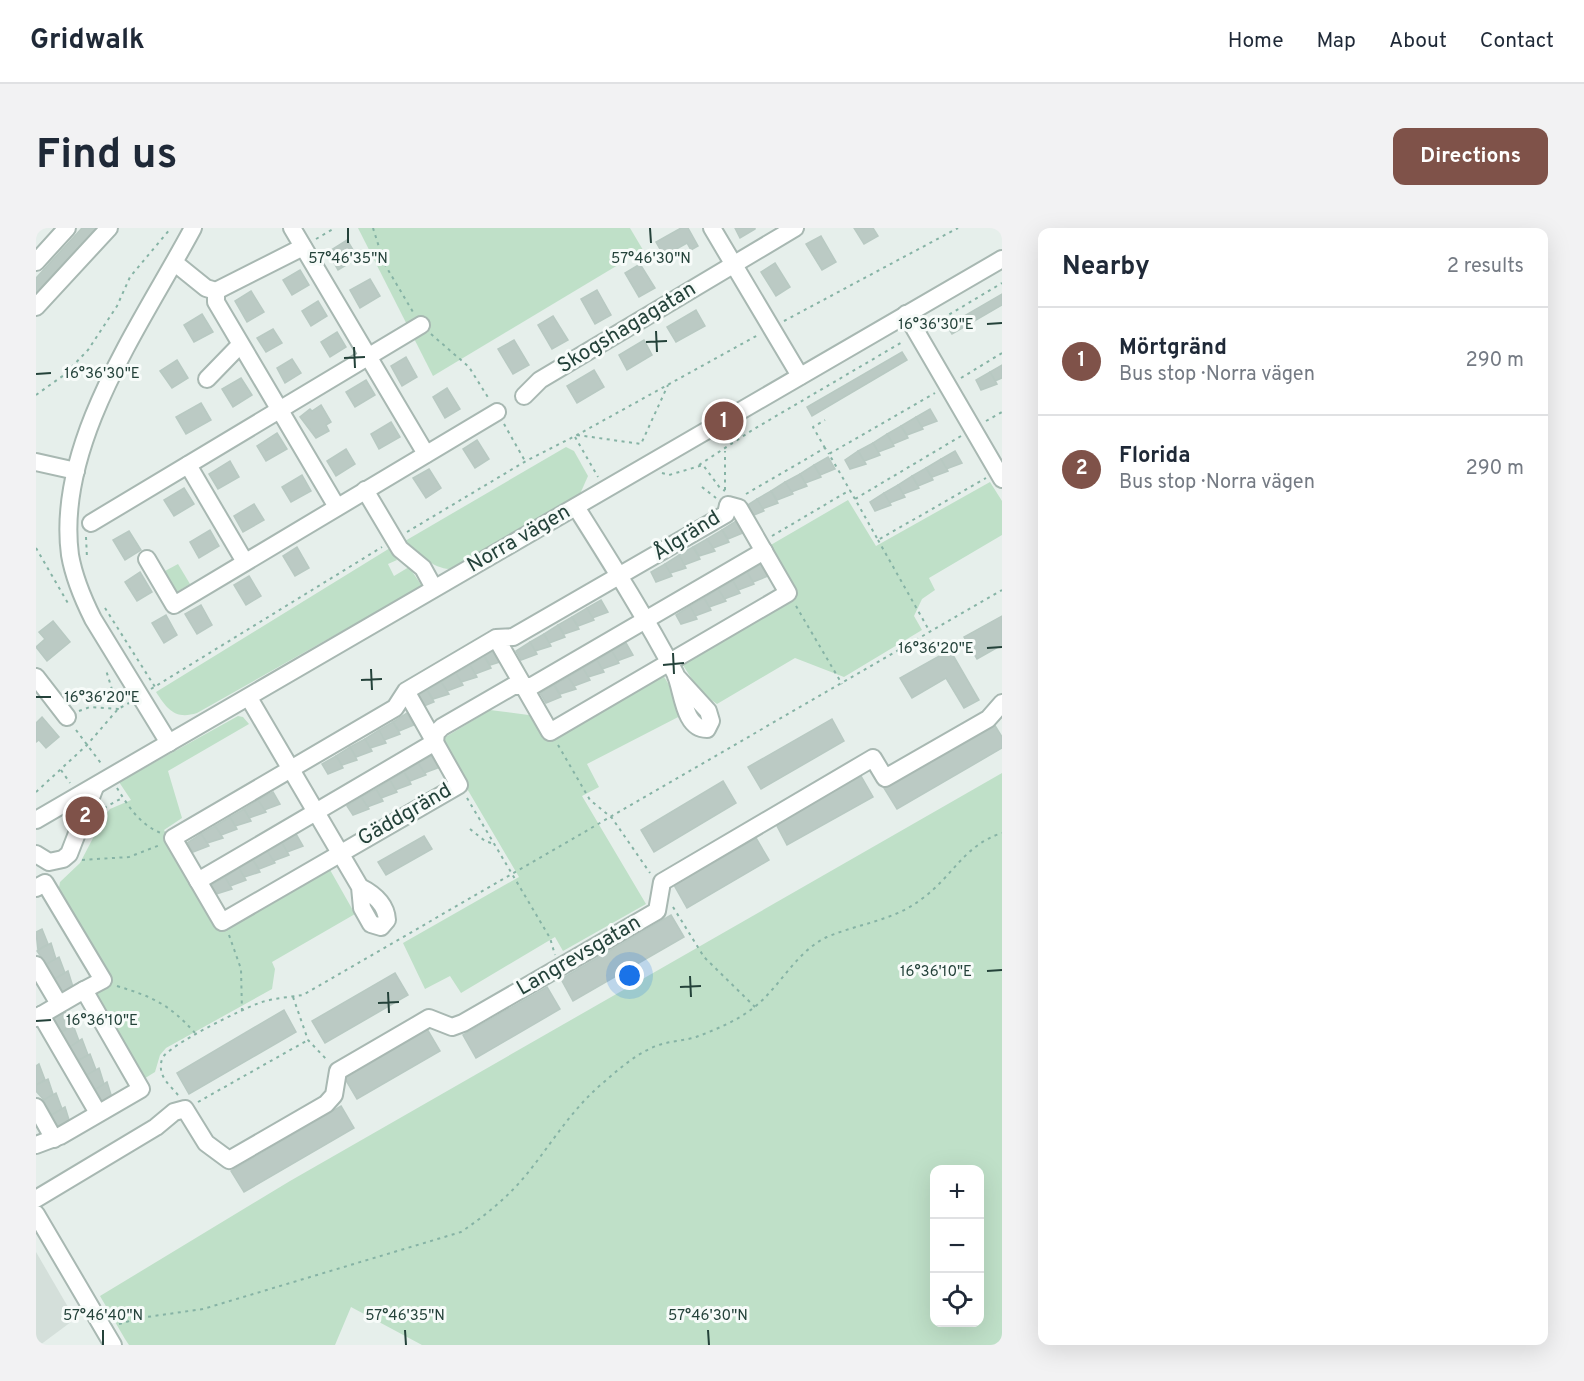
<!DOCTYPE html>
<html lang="en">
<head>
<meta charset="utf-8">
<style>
	body { margin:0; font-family:Overpass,sans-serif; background:#f2f2f3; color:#1f2937 }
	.controls { position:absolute; right:18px; bottom:18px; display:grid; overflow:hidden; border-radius:12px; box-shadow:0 6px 24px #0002 }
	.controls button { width:54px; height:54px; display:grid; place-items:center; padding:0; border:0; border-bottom:2px solid #e0e1e3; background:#fff; color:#1f2937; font:30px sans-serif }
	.you { position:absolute; left:594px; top:748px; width:21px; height:21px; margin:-15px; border:4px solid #fff; border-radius:50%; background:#1a73e8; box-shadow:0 0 0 9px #1a73e833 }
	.badge { display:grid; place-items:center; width:39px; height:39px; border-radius:50%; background:#7f5249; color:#fff; font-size:20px; font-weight:700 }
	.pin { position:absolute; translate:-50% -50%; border:3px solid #fff; box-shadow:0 2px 6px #0006 }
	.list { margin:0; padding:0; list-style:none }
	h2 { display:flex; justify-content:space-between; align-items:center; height:78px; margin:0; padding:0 24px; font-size:26px }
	h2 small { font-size:20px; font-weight:400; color:#747a83 }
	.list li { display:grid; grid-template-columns:39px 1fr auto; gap:18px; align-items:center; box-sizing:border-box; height:108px; padding:0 24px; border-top:2px solid #e0e1e3 }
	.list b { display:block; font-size:22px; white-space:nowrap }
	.list p { margin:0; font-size:20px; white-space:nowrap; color:#747a83 }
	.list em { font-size:20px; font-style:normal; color:#747a83 }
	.icon { flex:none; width:33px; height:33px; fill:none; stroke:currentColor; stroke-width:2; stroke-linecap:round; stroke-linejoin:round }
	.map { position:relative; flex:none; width:966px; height:1117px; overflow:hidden; border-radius:12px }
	header { display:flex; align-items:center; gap:36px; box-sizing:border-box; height:84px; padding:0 30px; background:#fff; border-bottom:2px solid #e0e1e3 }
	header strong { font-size:28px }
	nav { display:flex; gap:33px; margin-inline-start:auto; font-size:21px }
	.intro { display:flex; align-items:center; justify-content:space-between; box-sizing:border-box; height:144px; padding:0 36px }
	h1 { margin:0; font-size:42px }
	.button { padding:15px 27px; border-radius:12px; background:#7f5249; color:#fff; font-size:21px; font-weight:700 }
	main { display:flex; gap:36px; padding:0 36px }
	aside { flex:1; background:#fff; border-radius:12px; box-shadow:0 6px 24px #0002 }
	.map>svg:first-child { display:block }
	.built { fill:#d4dfda }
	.green { fill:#bfe0c8; fill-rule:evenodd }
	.building { fill:#bbcac4; stroke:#b8c9c2; stroke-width:1.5 }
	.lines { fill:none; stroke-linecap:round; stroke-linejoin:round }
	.minor-casing { stroke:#a8b8b2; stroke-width:20 }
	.path { stroke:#86b3a5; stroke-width:2; stroke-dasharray:3 4.5; stroke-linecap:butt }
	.minor { stroke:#fff; stroke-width:16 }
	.ticks { fill:none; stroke:#24423a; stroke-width:2 }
	.labels { text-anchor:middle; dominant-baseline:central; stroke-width:6; stroke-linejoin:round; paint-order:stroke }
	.street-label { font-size:21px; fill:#24423a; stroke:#f7fbf9 }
	.ticks-label { font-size:15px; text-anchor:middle; fill:#24423a; stroke:#f7fbf9; stroke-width:6; stroke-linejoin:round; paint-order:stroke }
</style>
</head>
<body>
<header>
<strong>Gridwalk</strong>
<nav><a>Home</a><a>Map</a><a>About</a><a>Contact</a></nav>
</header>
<div class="intro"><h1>Find us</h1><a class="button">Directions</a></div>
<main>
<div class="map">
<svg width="966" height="1117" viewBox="0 0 966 1117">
	<rect width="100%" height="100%" fill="#e6efeb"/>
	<polygon class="built" points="0,1024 39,1091 4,1117 0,1117"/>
	<g class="green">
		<polygon points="322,0 594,0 607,22 397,148"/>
		<path d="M530,219L538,223L552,248L544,266L414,341C401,342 376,324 369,313Z"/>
		<polygon points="954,254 966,273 966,307 893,350 899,362 886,371 878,388 886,402 808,449 759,430 681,476 664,464 645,434 758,366 733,318 812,272 840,318"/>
		<path d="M354,320L361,332L352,336L358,348L373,339L386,358L161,485C139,492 131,481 120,464Z"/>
		<polygon points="142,336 154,356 141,364 129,343"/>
		<polygon points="624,442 650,485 551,536 563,559 546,568 610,676 527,723 519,709 425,765 414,748 389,761 367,715 483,649 403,513 454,482 500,488 510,508"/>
		<polygon points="202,488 207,489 213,496 132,543 146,590 128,602 186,702 293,640 319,686 236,734 239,741 236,761 130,820 124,827 119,844 106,852 57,763 74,753 22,665 24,654 44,635 69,587 74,581 95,572 83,554"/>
		<path d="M966,545V1117H386L315,1079L299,1117H93L89,1111L64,1068L254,953ZM898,942H944V1094H898Z"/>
	</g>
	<g class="building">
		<polygon points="46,0 62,0 0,67 0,50"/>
		<polygon points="645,0 652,0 662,18 655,22 651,15 628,28 620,14"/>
		<polygon points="699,0 719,0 719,1 704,10"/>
		<polygon points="818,0 837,0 842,8 828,16"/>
		<polygon points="785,8 800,34 786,42 770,16"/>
		<polygon points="311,12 322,30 302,42 292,24"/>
		<polygon points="739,35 754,59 740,68 725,44"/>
		<polygon points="604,36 619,60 603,69 589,45"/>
		<polygon points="264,42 273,57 256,67 247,52"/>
		<polygon points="334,51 344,68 324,80 314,62"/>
		<polygon points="561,62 575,87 559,96 545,71"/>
		<polygon points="215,63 228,84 211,94 199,73"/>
		<polygon points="966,66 966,77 916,106 911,98"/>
		<polygon points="282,73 291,88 275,98 266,83"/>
		<polygon points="660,82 669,98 640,114 631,99"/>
		<polygon points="166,86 177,104 158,114 148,97"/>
		<polygon points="517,88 532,112 516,121 502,97"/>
		<polygon points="237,101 246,115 230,124 221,110"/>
		<polygon points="301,104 310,119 294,129 285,114"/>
		<polygon points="478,112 493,137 477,146 462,121"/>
		<polygon points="608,112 616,127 591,142 583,127"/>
		<polygon points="866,124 871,132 776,188 771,179"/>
		<polygon points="370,129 381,149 366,158 355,138"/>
		<polygon points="256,131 265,145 249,155 241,140"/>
		<polygon points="141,132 152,150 136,160 124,143"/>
		<polygon points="966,137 966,150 959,153 954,144"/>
		<polygon points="558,142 568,159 541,175 531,158"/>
		<polygon points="954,144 961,156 945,162 940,152"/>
		<polygon points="205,150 216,167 197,179 186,161"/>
		<polygon points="330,152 339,167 319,179 310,164"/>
		<polygon points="411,160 424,181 409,190 397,169"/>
		<polygon points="165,175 175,192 150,206 140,189"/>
		<polygon points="285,177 295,194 290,197 293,203 280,210 264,189 274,181 276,183"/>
		<polygon points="894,181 901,193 885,199 880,189"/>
		<polygon points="880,189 887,201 871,207 865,198"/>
		<polygon points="355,194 364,209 343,221 335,206"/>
		<polygon points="865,198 872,210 857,216 851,206"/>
		<polygon points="241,205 251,221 230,233 221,218"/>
		<polygon points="851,206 858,218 842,224 837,215"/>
		<polygon points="441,212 453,231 439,240 427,221"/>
		<polygon points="837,215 844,227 828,233 822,223"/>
		<polygon points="310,221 319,236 300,248 291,233"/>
		<polygon points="822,223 830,236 814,241 809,232"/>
		<polygon points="919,223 926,235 910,241 905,231"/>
		<polygon points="792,229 799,241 784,247 778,237"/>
		<polygon points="905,231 912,243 896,249 890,240"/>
		<polygon points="194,233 203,249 182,261 173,246"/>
		<polygon points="778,237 785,249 769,255 764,246"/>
		<polygon points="890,240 897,252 882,258 876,248"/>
		<polygon points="393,241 405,260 390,270 377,250"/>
		<polygon points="764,246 771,258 755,264 749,254"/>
		<polygon points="266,247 275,263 255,274 246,259"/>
		<polygon points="876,248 883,260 867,266 862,257"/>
		<polygon points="749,254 757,266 741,272 735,263"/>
		<polygon points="862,257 869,269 853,275 848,265"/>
		<polygon points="148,260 158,276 138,288 128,272"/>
		<polygon points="735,263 742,275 726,281 721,271"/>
		<polygon points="848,265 855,277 839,283 834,274"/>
		<polygon points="721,271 728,283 713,289 707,280"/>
		<polygon points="218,276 228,292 207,304 198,288"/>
		<polygon points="700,293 707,305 692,311 686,302"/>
		<polygon points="174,302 183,318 163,330 154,314"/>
		<polygon points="686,302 693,314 677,320 671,311"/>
		<polygon points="93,303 105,322 89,332 77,312"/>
		<polygon points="671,311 679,323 663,328 657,319"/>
		<polygon points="261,319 273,340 259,348 247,328"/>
		<polygon points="657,319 664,331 648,337 643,327"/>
		<polygon points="643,327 650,340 634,345 629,336"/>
		<polygon points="629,336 636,348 620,354 615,344"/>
		<polygon points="725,336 732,348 717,354 711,344"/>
		<polygon points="104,344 116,364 101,373 89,354"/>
		<polygon points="711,344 718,356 702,362 697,353"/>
		<polygon points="213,348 225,368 210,377 198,357"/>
		<polygon points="697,353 704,365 688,371 682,361"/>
		<polygon points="682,361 690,373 673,379 668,370"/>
		<polygon points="668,370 675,382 659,388 654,378"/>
		<polygon points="565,372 572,384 556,390 551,380"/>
		<polygon points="165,377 176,397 161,406 149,386"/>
		<polygon points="654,378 661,391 645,396 640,387"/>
		<polygon points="551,380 558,392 542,398 536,389"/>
		<polygon points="130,387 141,407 128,415 116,395"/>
		<polygon points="966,388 966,417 941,431 928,409"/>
		<polygon points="536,389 543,401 528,406 522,397"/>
		<polygon points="17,393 34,414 11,433 0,419 9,411 3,404"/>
		<polygon points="522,397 529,409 513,415 508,406"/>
		<polygon points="508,406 515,418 499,423 494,414"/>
		<polygon points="494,414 501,426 485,432 480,423"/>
		<polygon points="590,415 597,427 581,433 576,423"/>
		<polygon points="462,419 470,432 454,437 448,428"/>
		<polygon points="914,422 943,472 928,480 910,450 876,470 864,450"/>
		<polygon points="576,423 583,435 566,441 561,432"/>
		<polygon points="448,428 455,440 439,446 434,437"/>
		<polygon points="561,432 568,444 552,449 547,440"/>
		<polygon points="434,437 441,449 425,454 420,445"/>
		<polygon points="547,440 554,452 538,458 532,449"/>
		<polygon points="420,445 427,457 411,463 405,454"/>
		<polygon points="532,449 540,461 524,466 518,457"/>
		<polygon points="405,454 413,466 397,471 391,462"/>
		<polygon points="518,457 525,469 510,475 504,465"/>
		<polygon points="391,462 398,474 383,480 377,470"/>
		<polygon points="371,485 378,497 363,503 357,494"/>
		<polygon points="6,489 23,509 10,520 3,512 0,514 0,495"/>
		<polygon points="796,491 808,513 725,561 712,539"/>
		<polygon points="357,494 364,506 348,512 343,502"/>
		<polygon points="958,496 966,509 966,520 861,581 848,560"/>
		<polygon points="343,502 350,515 334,520 329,511"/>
		<polygon points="329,511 336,523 320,529 314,519"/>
		<polygon points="314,519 321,532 306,537 300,528"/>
		<polygon points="397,527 404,539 388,545 382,535"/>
		<polygon points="300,528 307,540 292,546 286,536"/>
		<polygon points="382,535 390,547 374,553 368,544"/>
		<polygon points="368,544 375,556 359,562 354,552"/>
		<polygon points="825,548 837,569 751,617 740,596"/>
		<polygon points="354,552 361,564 345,570 340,561"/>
		<polygon points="687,553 700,575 618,624 605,602"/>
		<polygon points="340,561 347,573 331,579 325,569"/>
		<polygon points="237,564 244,576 228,582 222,572"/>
		<polygon points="325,569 333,581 317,587 311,578"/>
		<polygon points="222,572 230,584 213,590 208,581"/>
		<polygon points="208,581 215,593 199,598 194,589"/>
		<polygon points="194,589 201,601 185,607 179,598"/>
		<polygon points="179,598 187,610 171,615 165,606"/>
		<polygon points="165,606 173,618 157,624 151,615"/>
		<polygon points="260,606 267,618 251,624 246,615"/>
		<polygon points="388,608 396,621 350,647 342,634"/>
		<polygon points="720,610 733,632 651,680 638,657"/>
		<polygon points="246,615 253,627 237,633 231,623"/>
		<polygon points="231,623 239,635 223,641 217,632"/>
		<polygon points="217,632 224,644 208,649 203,640"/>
		<polygon points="203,640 210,652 194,658 189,649"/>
		<polygon points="189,649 196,661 180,666 175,657"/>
		<polygon points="635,687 648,709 537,773 525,751"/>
		<polygon points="6,701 12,716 2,722 0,704"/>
		<polygon points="15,715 20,731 10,736 1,723"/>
		<polygon points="23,729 29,745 19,751 9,737"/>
		<polygon points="32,743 37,759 27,765 17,752"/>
		<polygon points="359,745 372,767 289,815 276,793"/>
		<polygon points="511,759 524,781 440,830 427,807"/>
		<polygon points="30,782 33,788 30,790 35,798 25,804 15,791"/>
		<polygon points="248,782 260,804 153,866 141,845"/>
		<polygon points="37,797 43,813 34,819 23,806"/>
		<polygon points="391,801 404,823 321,871 308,849"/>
		<polygon points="46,811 52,827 41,833 32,820"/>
		<polygon points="54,826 60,842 50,847 40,834"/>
		<polygon points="3,836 9,852 0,857 0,838"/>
		<polygon points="63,840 68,856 59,862 49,848"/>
		<polygon points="12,851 17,866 8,872 0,863 0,857"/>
		<polygon points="71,854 76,870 67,875 57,863"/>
		<polygon points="20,865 26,881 16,887 6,873"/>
		<polygon points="305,878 318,900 208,964 195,943"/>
		<polygon points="29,879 34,895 24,900 14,888"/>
	</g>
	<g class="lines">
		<defs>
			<g id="minor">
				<polyline points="256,0 390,226"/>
				<polyline points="676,0 764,148"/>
				<polyline points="0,34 31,0"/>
				<polyline points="139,35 170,60 180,63 267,19"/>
				<polyline points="180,63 180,74 301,279"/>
				<polyline points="0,79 73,0"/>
				<polyline points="870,86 966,251"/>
				<polyline points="171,151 204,117"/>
				<polyline points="488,168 504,152 759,0"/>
				<polyline points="0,234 40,243"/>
				<polyline points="152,237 209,334"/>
				<polyline points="329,262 364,321 387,340 398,360"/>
				<path d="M540,279C574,333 609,388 639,445C647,462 647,501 671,501L675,493L672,483L640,448"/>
				<polyline points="55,295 385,97"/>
				<polyline points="111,331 138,377 461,184"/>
				<polyline points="0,449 31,489"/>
				<polyline points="370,463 423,557 186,694 137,610 359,480 370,463 460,410 477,409 690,286 692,277 703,280 752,365 514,504 460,410"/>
				<path d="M213,470L324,659L326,680L335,696L345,699L351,692C350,676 338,666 324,659"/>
				<path d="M133,515L57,391C47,371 38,350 34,327C19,215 107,94 157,0"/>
				<polyline points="0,592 966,31"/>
				<polyline points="0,626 13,634 27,631 33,626 59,559"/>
				<polyline points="162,653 399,514 400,505 406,499 477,458 496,458 728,323"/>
				<polyline points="0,660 9,655 67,752 48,762 105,861 24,908 0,917"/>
				<polyline points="0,737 23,776"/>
				<polyline points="5,787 62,885"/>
				<polyline points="0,790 48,762"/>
				<polyline points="0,879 18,911"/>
				<polyline points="0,971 120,899 138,884 149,881 170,915 193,932 290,876 298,867 302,843 393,790 416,799 427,795 621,683 626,654 837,530 849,550 952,491 966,475"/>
				<polyline points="0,986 77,1117"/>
			</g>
		</defs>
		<use href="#minor" class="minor-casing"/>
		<g class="path">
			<polyline points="337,0 348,35 377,84"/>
			<polyline points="280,11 299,0"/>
			<polyline points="748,93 922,0"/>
			<polyline points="894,98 966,55"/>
			<polyline points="395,106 433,139 453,171"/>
			<polyline points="925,150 966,125"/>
			<polyline points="0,167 28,147 52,122 81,78 94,49 135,0"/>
			<polyline points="950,193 966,184"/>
			<polyline points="468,196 489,233"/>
			<polyline points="541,207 605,216 632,157"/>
			<polyline points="925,208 819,271 842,312 950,250"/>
			<polyline points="539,209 562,249"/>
			<polyline points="789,220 777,199 789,192"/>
			<polyline points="663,237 718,201 868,113"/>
			<polyline points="626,245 633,247 667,237 684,260 689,263"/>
			<polyline points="666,259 680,270"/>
			<polyline points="689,262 689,223"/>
			<polyline points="710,266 789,220 793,226"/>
			<polyline points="819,271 793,226 899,165"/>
			<polyline points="371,304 490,233 541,207 722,107"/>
			<polyline points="736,308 814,262"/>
			<polyline points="50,309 51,330"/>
			<polyline points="842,312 894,404"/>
			<polyline points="0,320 33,377"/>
			<polyline points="760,378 806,456"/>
			<polyline points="69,380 119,459"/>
			<polyline points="115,461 346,319"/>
			<polyline points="43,483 54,479 82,481 70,442"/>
			<polyline points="40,502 67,538"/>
			<polyline points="522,517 554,572 576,590 614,645"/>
			<polyline points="25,542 34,555"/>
			<path d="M81,560C92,578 104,597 125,605"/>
			<polyline points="0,564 51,517 82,481 93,475"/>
			<polyline points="431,570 514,710 519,727"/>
			<polyline points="68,580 86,570"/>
			<polyline points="434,601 449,613 458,616"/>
			<polyline points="46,632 93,629 124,617"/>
			<polyline points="637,679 668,729 719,779"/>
			<polyline points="193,707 205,741 206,783"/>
			<path d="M81,758C117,769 133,776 159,805"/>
			<polyline points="257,769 272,812 292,833"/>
			<path d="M142,867C133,856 121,848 126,831C130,818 210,779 226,774C239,770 254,769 267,767L966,362"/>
			<polyline points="162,874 272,812"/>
			<path d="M83,1096L104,1090L167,1081L425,1004C447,989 466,974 484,954C513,921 532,884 568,854C584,840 600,826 620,818C633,813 647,813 660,809C679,802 700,793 716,781C744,760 759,724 791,709C824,695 858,693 887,670C917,648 928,617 966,605"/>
		</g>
		<use href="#minor" class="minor"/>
	</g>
	<path class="ticks" d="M312,0V15M614,0L615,15M951,96L966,95M620,103L621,124M610,114L631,113M318,119L319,140M308,130L329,129M0,146L15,145M951,420L966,419M637,425L638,446M627,437L648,435M335,441L336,462M325,452L346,451M0,469H15M951,743L966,742M654,748L655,769M644,759L665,758M352,764L353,785M342,775L363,774M0,793L15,792M67,1102V1117M369,1102L370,1117M672,1102L673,1117"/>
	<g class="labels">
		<g class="street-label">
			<text transform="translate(591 100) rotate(-31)">Skogshagagatan</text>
			<text transform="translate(651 308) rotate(-32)">Ålgränd</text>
			<text transform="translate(483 311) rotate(-30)">Norra vägen</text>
			<text transform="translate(369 587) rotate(-30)">Gäddgränd</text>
			<text transform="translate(543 728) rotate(-30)">Langrevsgatan</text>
		</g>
	</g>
	<g class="ticks-label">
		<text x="312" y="35">57°46'35"N</text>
		<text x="615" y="35">57°46'30"N</text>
		<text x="900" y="101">16°36'30"E</text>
		<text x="66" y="150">16°36'30"E</text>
		<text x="900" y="425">16°36'20"E</text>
		<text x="66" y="474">16°36'20"E</text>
		<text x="900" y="748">16°36'10"E</text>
		<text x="66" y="797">16°36'10"E</text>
		<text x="67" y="1092">57°46'40"N</text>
		<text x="369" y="1092">57°46'35"N</text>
		<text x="672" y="1092">57°46'30"N</text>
	</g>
</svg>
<div class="controls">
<button>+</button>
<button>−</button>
<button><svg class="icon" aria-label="locate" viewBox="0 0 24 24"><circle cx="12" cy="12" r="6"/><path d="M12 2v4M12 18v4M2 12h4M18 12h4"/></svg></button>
</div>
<div class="you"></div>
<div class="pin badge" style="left:688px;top:193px">1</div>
<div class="pin badge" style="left:49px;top:588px">2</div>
</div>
<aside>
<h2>Nearby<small>2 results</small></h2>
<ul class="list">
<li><span class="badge">1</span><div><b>Mörtgränd</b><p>Bus stop · Norra vägen</p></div><em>290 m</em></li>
<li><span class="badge">2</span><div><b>Florida</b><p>Bus stop · Norra vägen</p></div><em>290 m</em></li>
</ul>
</aside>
</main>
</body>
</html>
